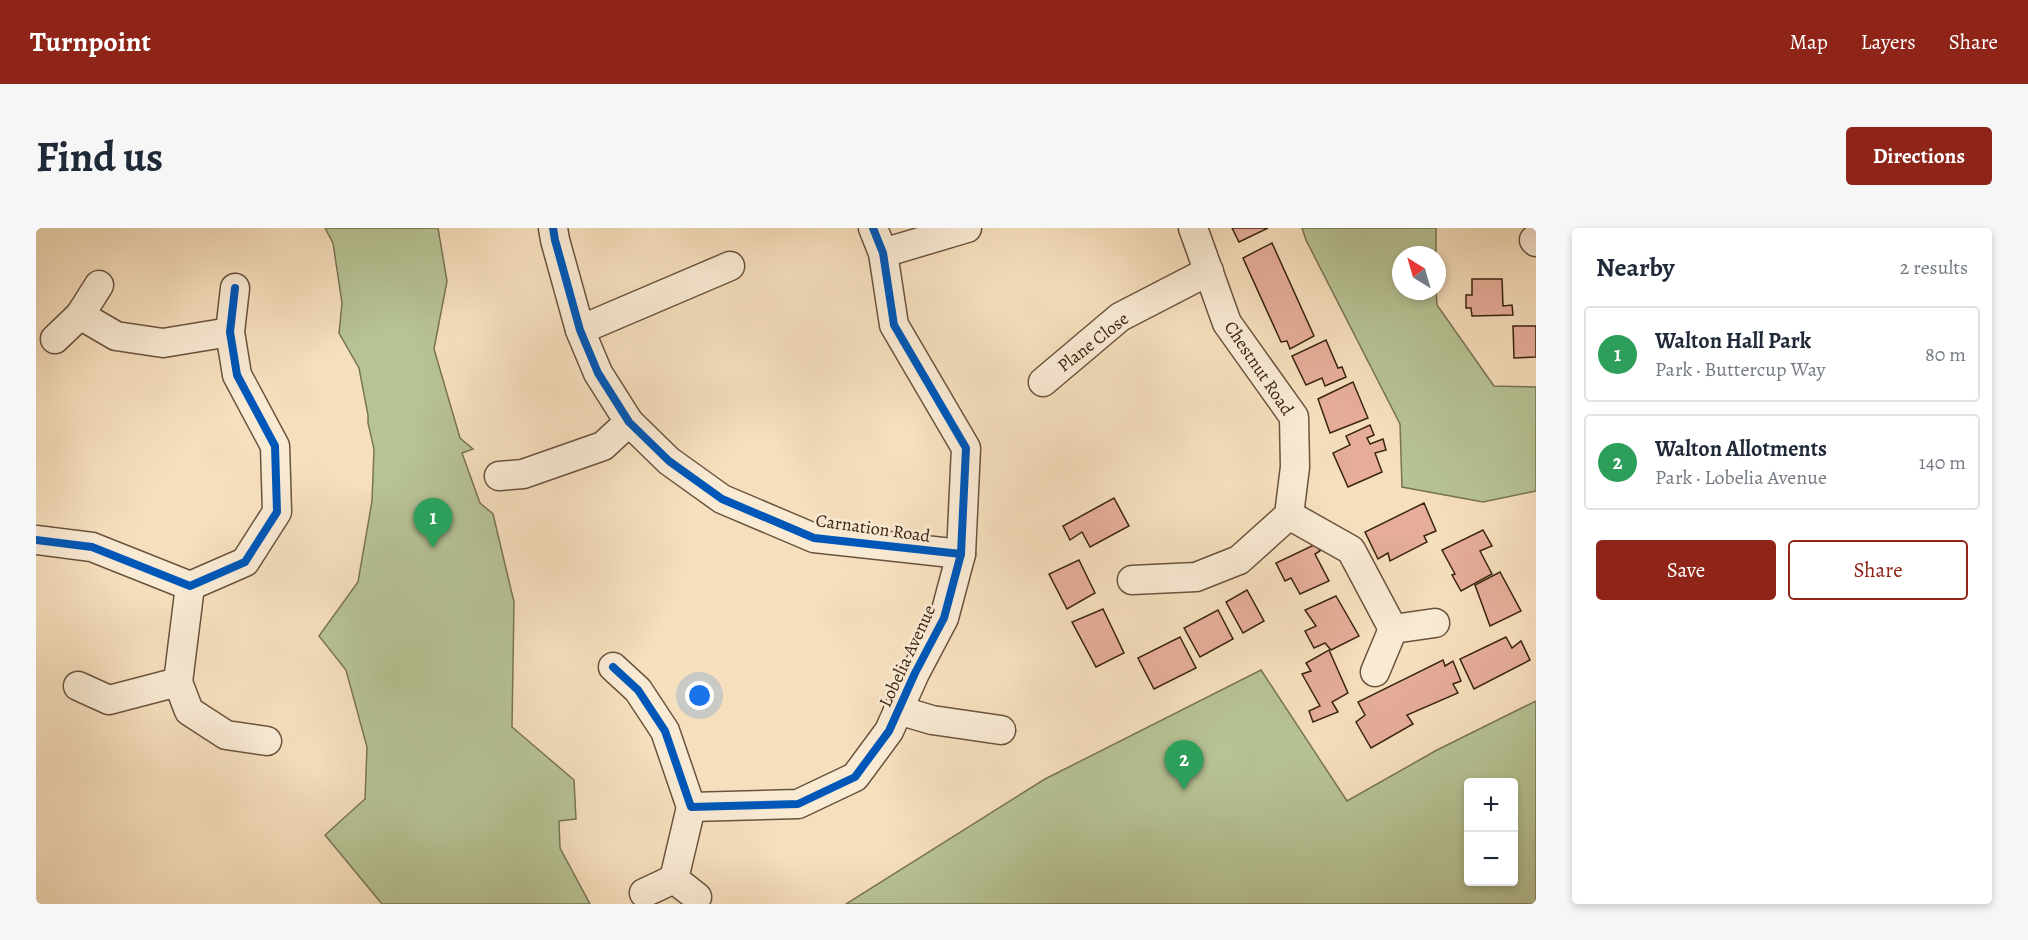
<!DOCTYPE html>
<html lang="en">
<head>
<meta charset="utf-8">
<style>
	body { margin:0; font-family:Alegreya,serif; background:#f6f6f7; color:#1f2937 }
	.controls { position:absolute; right:18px; bottom:18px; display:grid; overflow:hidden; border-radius:6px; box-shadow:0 3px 9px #0003 }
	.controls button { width:54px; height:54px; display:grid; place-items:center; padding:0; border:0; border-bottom:2px solid #e0e1e3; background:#fff; color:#1f2937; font:30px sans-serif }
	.compass { position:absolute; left:1356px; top:18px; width:54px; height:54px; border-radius:50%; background:#fff; box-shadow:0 3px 9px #0003; rotate:323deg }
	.you { position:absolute; left:664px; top:468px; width:21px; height:21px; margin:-15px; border:4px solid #fff; border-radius:50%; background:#1a73e8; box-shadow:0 0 0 9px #1a73e833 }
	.badge { display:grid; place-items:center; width:39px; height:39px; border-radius:50%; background:#8f2418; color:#fff; font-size:20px; font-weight:700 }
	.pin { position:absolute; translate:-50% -50px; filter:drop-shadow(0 2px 3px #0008) }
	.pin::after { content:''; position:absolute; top:32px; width:21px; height:18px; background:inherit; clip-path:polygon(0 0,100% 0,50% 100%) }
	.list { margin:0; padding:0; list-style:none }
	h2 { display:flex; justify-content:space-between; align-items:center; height:78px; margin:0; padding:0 24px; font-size:26px }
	h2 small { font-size:20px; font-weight:400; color:#747a83 }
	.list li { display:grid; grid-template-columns:39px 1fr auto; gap:18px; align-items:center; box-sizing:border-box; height:96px; margin:0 12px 12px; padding:0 12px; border:2px solid #e0e1e3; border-radius:6px }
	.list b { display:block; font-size:22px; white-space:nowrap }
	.list p { margin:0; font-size:20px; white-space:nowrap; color:#747a83 }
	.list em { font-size:20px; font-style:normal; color:#747a83 }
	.actions { display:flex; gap:12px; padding:18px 24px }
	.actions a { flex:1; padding:14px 0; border:2px solid #8f2418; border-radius:6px; text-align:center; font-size:21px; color:#8f2418 }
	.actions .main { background:#8f2418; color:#fff }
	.map { position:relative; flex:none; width:1500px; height:676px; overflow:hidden; border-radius:6px }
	header { display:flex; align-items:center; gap:36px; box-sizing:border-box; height:84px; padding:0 30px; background:#8f2418; color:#fff }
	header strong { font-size:28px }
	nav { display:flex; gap:33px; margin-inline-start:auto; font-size:21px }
	.intro { display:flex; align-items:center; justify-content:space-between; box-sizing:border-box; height:144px; padding:0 36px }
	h1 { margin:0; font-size:42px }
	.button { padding:15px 27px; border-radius:6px; background:#8f2418; color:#fff; font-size:21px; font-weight:700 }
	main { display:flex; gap:36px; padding:0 36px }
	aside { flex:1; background:#fff; border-radius:6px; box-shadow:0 3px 9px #0003 }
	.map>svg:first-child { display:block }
	.green { fill:#b7c395; stroke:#797454; stroke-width:1.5; fill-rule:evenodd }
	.building { fill:#e6ae9a; stroke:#3b2412; stroke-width:1.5 }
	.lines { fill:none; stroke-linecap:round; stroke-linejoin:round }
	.minor-casing { stroke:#6a533d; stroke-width:31 }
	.minor { stroke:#f9ead4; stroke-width:28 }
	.cycleway-casing { stroke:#f9ead4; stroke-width:11 }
	.cycleway { stroke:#0057b8; stroke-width:8 }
	.labels { text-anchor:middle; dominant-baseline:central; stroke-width:5; stroke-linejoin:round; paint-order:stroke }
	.street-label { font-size:18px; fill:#3b2412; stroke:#f9ead4 }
</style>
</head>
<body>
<header>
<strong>Turnpoint</strong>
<nav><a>Map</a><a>Layers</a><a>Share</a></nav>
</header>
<div class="intro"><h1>Find us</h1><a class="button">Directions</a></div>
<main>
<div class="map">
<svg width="1500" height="676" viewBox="0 0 1500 676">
	<rect width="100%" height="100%" fill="#f6dfbd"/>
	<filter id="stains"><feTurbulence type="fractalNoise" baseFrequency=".00333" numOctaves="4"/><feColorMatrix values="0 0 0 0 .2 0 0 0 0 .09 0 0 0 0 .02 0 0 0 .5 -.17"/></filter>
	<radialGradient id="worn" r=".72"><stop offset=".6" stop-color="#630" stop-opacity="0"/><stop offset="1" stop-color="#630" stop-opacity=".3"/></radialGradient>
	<g class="green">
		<polygon points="289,0 402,0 411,53 398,121 424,210 437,221 426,225 444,275 457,286 478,374 476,499 538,552 540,591 523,593 524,620 554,676 346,676 289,607 329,571 331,519 310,442 283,408 322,354 336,273 338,221 332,195 332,187 323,140 303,105 306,75 297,15"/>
		<polygon points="1266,0 1400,0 1400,27 1365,27 1365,63 1400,63 1401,77 1458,158 1500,159 1500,263 1447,274 1366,259 1364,196 1270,12"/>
		<path d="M1225,442L1311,573L1401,522L1500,473V676H810L1009,551ZM1432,554H1478V654H1432Z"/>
	</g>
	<g class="building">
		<polygon points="1196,0 1232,0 1203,14"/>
		<polygon points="1236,15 1278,108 1254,121 1251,113 1245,114 1207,30"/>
		<polygon points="1436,51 1466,51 1467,78 1476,77 1477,87 1436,88 1435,80 1430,80 1430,67 1436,67"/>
		<polygon points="1477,98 1500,98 1500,129 1478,130"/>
		<polygon points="1290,112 1302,140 1306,139 1310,149 1289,158 1286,150 1270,157 1256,128"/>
		<polygon points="1317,154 1332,190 1294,205 1282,171"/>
		<polygon points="1334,197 1338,207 1331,210 1334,216 1347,211 1350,222 1339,225 1346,244 1312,259 1297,225 1314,217 1310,208"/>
		<polygon points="1078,270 1093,298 1054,319 1046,304 1034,312 1027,298"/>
		<polygon points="1388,275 1400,303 1388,308 1391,314 1354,333 1352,325 1342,331 1329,304"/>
		<polygon points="1447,302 1456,318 1444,323 1456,346 1425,363 1416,347 1419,346 1406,322"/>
		<polygon points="1280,316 1284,323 1279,326 1293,353 1264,366 1255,350 1249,353 1240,335"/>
		<polygon points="1043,332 1059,365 1031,381 1013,346"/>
		<polygon points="1464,344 1485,383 1454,398 1439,357"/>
		<polygon points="1211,362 1228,393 1207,405 1190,374"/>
		<polygon points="1300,368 1323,408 1295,422 1289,415 1278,420 1269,403 1280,398 1269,382"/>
		<polygon points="1067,381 1088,425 1060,439 1036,394"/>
		<polygon points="1182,382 1197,411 1164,429 1148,400"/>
		<polygon points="1144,409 1160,440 1118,461 1102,430"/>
		<polygon points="1470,409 1476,420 1485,413 1494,432 1438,461 1424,431"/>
		<polygon points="1293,422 1312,465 1296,474 1302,484 1277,494 1273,483 1284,478 1266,446 1275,443 1270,435"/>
		<polygon points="1407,432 1409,438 1417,433 1425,453 1417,456 1422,465 1371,487 1377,496 1335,520 1320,494 1329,487 1322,474"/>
	</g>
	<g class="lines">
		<defs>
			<g id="minor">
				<polyline points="517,0 519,12 544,102 562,145 593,194 633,233 686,271 778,310 925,326"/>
				<polyline points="1498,12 1500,14"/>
				<polyline points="847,25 931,0"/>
				<polyline points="44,87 80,108 127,115 194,104"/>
				<polyline points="544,102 694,38"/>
				<polyline points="19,111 44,87 63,57"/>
				<polyline points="1007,154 1084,89 1173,43"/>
				<polyline points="463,248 487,246 567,218 593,194"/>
				<polyline points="1253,287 1315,322 1357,401"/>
				<polyline points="0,312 56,319 154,358 209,334 241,284 239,218 201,147 194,104 199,60"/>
				<polyline points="1096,352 1160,349 1203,332 1253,287 1259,239 1258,189 1191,95 1157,0"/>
				<polyline points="154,358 142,454 153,483 190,507 231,513"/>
				<polyline points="577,439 602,462 629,503 655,579 762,576 819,549 853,503 879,445 908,390 925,326 930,220 858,97 847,25 837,0"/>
				<polyline points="1339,444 1357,401 1399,395"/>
				<polyline points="42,458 73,472 142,454"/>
				<polyline points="862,482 896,492 965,502"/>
				<polyline points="655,579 638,651 661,669"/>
				<polyline points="608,665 638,651"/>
			</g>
		</defs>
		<use href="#minor" class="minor-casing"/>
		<use href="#minor" class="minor"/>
		<defs>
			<g id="cycleway">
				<polyline points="517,0 519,12 544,102 562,145 593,194 633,233 686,271 778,310 925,326"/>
				<polyline points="0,312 56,319 154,358 209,334 241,284 239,218 201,147 194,104 199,60"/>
				<polyline points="577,439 602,462 629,503 655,579 762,576 819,549 853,503 879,445 908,390 925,326 930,220 858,97 847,25 837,0"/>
			</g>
		</defs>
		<use href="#cycleway" class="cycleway-casing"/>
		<use href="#cycleway" class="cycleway"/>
	</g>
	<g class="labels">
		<g class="street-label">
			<text transform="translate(1057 114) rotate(-38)">Plane Close</text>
			<text transform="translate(1223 140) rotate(56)">Chestnut Road</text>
			<text transform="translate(837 300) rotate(8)">Carnation Road</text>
			<text transform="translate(871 428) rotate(-65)">Lobelia Avenue</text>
		</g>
	</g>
	<rect width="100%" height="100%" filter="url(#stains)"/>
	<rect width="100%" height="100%" fill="url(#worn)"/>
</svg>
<div class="controls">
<button>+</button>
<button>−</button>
</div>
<svg class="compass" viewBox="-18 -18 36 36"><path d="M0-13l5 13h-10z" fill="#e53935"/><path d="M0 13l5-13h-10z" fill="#747a83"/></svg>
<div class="you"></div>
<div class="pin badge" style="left:397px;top:320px;background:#2e9e5b">1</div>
<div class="pin badge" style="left:1148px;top:562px;background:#2e9e5b">2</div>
</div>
<aside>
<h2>Nearby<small>2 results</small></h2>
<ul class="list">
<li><span class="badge" style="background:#2e9e5b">1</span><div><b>Walton Hall Park</b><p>Park · Buttercup Way</p></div><em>80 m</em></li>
<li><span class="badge" style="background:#2e9e5b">2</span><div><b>Walton Allotments</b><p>Park · Lobelia Avenue</p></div><em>140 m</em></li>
</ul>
<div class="actions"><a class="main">Save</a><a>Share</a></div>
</aside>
</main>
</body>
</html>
